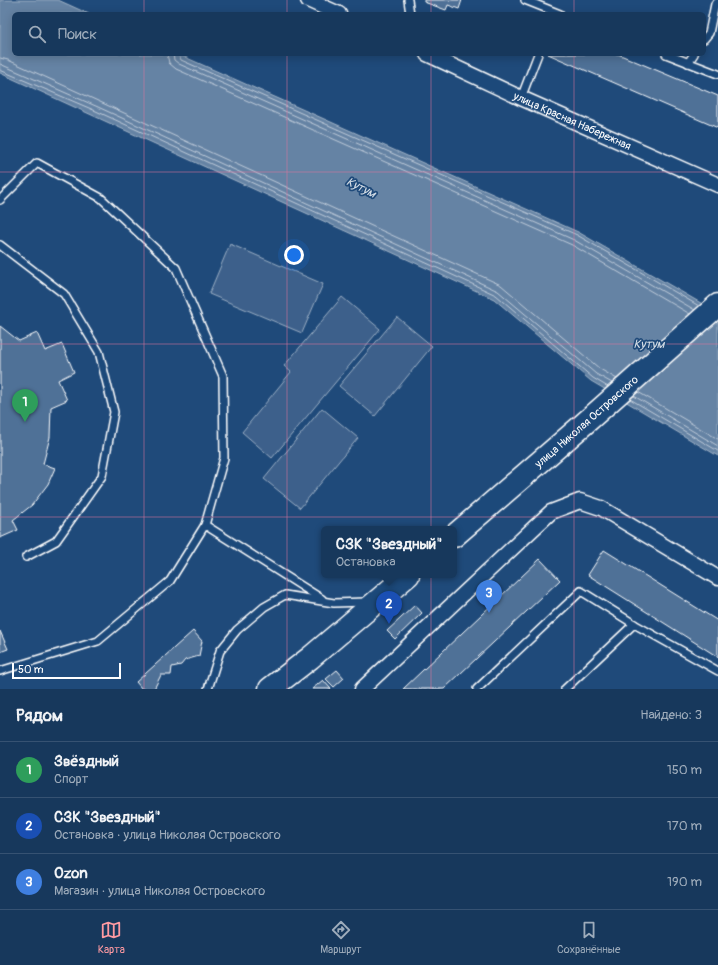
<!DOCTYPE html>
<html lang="ru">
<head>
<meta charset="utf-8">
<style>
	body { margin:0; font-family:Pangolin,sans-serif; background:#203f62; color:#f1f3f6 }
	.scale { position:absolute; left:12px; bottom:10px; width:109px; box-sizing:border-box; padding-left:4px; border:2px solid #fff; border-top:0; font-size:11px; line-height:14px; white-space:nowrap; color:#fff; -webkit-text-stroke:3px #1f4a7a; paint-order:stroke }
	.you { position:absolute; left:294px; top:255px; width:14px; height:14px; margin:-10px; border:3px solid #fff; border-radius:50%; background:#1a73e8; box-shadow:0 0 0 6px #1a73e833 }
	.badge { display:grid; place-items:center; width:26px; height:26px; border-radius:50%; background:#ff9aa2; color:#fff; font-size:13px; font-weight:700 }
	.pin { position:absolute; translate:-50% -33px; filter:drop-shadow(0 1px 2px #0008) }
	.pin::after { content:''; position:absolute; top:21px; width:14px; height:12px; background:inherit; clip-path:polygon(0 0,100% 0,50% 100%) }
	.popup { position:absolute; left:321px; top:526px; width:136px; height:52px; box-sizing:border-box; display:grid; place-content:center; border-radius:6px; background:#17385c; filter:drop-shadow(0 1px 3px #0005); font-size:13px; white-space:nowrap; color:#9eacbb }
	.popup b { font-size:15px; color:#f1f3f6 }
	.popup::after { content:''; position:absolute; left:50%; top:100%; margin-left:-8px; border:8px solid transparent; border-top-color:#17385c }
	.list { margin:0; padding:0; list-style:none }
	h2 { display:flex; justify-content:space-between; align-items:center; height:52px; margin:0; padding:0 16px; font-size:17px }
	h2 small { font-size:13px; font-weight:400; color:#9eacbb }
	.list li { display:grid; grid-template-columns:26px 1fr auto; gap:12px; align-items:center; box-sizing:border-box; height:56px; padding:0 16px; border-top:1px solid #365272 }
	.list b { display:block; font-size:15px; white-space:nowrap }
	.list p { margin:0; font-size:13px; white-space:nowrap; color:#9eacbb }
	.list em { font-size:13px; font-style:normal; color:#9eacbb }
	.icon { flex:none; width:22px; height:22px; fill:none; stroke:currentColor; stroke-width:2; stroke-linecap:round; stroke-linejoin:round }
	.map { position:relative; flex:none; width:718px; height:689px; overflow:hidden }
	.search { position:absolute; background:#17385c; box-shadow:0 2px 10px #0003; left:12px; right:12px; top:12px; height:44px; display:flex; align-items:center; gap:10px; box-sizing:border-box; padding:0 14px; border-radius:6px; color:#9eacbb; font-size:15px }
	.sheet { height:220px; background:#17385c }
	nav { display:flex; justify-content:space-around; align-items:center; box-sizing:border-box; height:56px; border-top:1px solid #365272; background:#17385c; font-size:11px; color:#9eacbb }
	nav a { display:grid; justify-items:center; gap:2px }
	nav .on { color:#ff9aa2 }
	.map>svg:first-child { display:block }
	.green { fill:#3c618b; stroke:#9eb0c5 }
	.water { fill:#6583a4; stroke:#a3b5c8 }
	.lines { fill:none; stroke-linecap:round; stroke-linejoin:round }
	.shore { stroke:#c1cddb; stroke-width:1 }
	.building { fill:#507197; stroke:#fff }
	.service-casing { stroke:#fff; stroke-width:10 }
	.minor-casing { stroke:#fff; stroke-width:17 }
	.primary-casing { stroke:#fff; stroke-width:25 }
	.service { stroke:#1f4a7a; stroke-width:7 }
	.minor { stroke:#1f4a7a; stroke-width:14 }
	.primary { stroke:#1f4a7a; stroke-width:22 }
	.grid { fill:none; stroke:#da749d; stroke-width:1; stroke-opacity:0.55 }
	.labels { text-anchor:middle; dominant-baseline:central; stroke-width:3.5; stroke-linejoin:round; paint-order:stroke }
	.street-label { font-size:11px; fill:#fff; stroke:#1f4a7a }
	.water-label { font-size:12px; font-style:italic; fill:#d8e0e8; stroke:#1f4a7a }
</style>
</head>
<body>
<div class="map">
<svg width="718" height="689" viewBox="0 0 718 689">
	<rect width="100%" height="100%" fill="#1f4a7a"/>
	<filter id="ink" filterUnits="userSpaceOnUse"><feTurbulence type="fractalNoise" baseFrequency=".025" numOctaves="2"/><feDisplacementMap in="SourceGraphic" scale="8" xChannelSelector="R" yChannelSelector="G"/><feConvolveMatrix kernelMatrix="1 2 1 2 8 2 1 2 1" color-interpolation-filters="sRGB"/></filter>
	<g filter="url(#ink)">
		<g class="green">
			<polygon points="230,244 323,284 302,333 209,294"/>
			<polygon points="342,297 380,329 272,458 242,432 291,372 284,366"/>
			<polygon points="397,317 432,346 375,416 339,386"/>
			<polygon points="322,408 358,438 300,508 264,479"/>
		</g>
		<polygon class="water" points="0,0 58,0 89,14 14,14 14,54 178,54 578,232 718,313 718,456 591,381 494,299 0,73"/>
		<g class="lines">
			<g class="shore">
				<polyline points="167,54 169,63 176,69 572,245 690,314"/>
				<polyline points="173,54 174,60 179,64 574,240 695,310"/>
				<polyline points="178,54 181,60 577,235 699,306"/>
				<polyline points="0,58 8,60 501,285 600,369 617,379"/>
				<polyline points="0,64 98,107 498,291 596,374 612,383"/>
				<polyline points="0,70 96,111 496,295 593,378 608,387"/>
				<polyline points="638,392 718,439"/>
				<polyline points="634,396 718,446"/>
				<polyline points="630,399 718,451"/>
			</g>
		</g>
		<g class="building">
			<polygon points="424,0 462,0 459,9 448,5 446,10 424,2"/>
			<polygon points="548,54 618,54 718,96 718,128"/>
			<polygon points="0,326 19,341 37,333 45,351 62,344 74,372 58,380 67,400 51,407 50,437 43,464 55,468 48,484 32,505 13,520 18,530 0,538"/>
			<polygon points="604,550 718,621 718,657 588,575"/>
			<polygon points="540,559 560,580 444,689 403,689"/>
			<polygon points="415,605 422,613 395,639 387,631"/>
			<polygon points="0,631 8,649 0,652"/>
			<polygon points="193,631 202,641 199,656 185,660 181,665 172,667 171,675 161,675 154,689 142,689 136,682"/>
			<polygon points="337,670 344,678 334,687 326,679"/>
			<polygon points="323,680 331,689 312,689"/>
		</g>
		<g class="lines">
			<defs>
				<g id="service">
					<polyline points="408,0 410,14"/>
					<polyline points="525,0 560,14"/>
					<polyline points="704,39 709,33 715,4 718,2"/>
					<polyline points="666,54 718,74"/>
					<polyline points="688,63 694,54"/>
					<polyline points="521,98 538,54"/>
					<polyline points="0,200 37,163 101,198 176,268 223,376 224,458 205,525 170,581 98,641 0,671"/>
					<polyline points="0,245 64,294 99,352 114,412 102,476 56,541 26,557"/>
					<polyline points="205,525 322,599"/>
					<polyline points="208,689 220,651 237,630 264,607 285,595 334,603 366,602"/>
					<polyline points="477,689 581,591 634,624 718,671"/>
					<polyline points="565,689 634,624"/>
				</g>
				<g id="minor">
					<polyline points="308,0 339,14"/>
					<path id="s1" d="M427,54L521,98L718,185"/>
					<polyline points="362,689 551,512 580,501 601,508 718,578"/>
				</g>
				<g id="primary">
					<path id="s2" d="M454,536L585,423L718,305"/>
					<polyline points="270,689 310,658 408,575"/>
				</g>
			</defs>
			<use href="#service" class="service-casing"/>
			<use href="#minor" class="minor-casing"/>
			<use href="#primary" class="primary-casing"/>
			<use href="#service" class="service"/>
			<use href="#minor" class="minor"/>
			<use href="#primary" class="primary"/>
		</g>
	</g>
	<path class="grid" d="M144,0V14M287,0V14M431,0V14M574,0V14M144,54V689M287,54V689M431,54V689M574,54V689M0,172H718M0,344H718M0,517H718"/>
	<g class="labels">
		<g class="street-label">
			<text stroke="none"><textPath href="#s1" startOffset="160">улица Красная Набережная</textPath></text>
			<text stroke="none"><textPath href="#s2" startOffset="175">улица Николая Островского</textPath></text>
		</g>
		<g class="water-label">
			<text transform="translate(361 188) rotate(26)">Кутум</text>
			<text x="649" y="344">Кутум</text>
		</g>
	</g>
</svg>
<div class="scale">50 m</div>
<div class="you"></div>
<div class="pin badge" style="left:25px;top:422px;background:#2e9e5b">1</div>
<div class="pin badge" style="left:389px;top:624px;background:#1a4fb4">2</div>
<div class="popup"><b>СЗК &quot;Звездный&quot;</b>Остановка</div>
<div class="pin badge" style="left:489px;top:613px;background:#3f7fe0">3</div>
<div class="search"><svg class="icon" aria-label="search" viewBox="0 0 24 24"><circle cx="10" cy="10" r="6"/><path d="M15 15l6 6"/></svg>Поиск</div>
</div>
<section class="sheet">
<h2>Рядом<small>Найдено: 3</small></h2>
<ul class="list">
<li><span class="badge" style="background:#2e9e5b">1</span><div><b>Звёздный</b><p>Спорт</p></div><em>150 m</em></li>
<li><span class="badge" style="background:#1a4fb4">2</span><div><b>СЗК &quot;Звездный&quot;</b><p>Остановка · улица Николая Островского</p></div><em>170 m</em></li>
<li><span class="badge" style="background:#3f7fe0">3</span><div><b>Ozon</b><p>Магазин · улица Николая Островского</p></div><em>190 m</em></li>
</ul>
</section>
<nav>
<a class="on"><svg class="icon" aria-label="map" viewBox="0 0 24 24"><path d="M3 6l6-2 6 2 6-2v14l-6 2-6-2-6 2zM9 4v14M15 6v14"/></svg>Карта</a>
<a><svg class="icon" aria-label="directions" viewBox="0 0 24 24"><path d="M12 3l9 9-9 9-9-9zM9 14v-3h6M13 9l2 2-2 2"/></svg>Маршрут</a>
<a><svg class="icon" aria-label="saved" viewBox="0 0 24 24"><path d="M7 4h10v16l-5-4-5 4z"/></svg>Сохранённые</a>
</nav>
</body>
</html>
